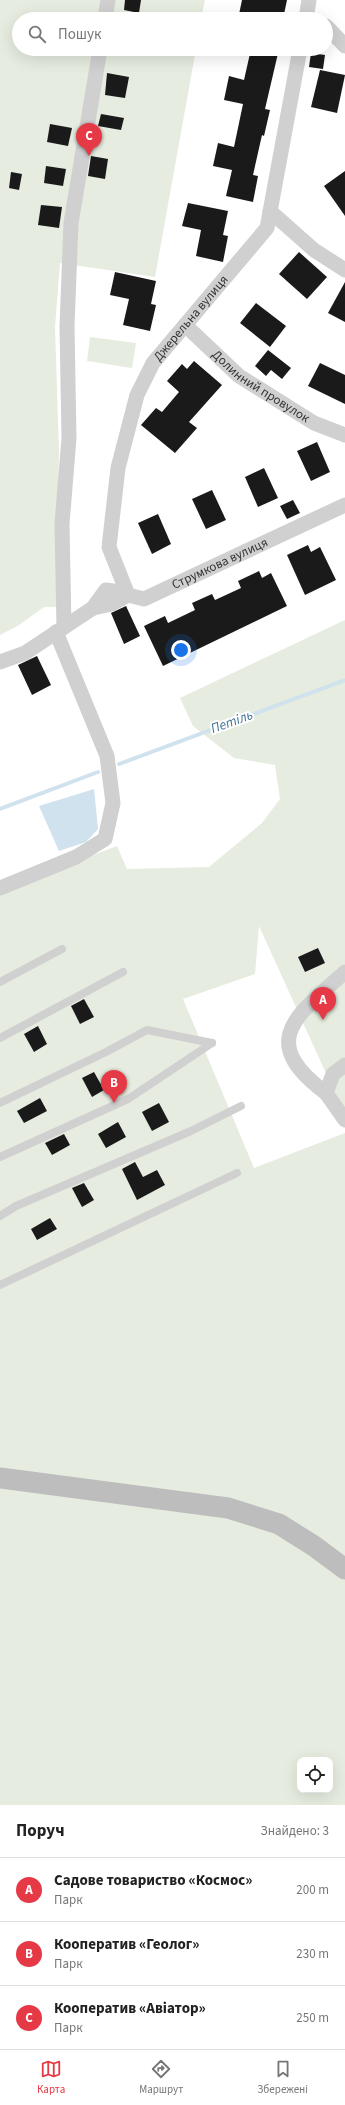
<!DOCTYPE html>
<html lang="uk">
<head>
<meta charset="utf-8">
<style>
	body { margin:0; font-family:"Source Sans 3",sans-serif; background:#f2f2f2; color:#222 }
	.controls { position:absolute; right:12px; bottom:12px; display:grid; overflow:hidden; border-radius:8px; box-shadow:0 4px 16px #0002 }
	.controls button { width:36px; height:36px; display:grid; place-items:center; padding:0; border:0; border-bottom:1px solid #e0e0e0; background:#fff; color:#222; font:20px sans-serif }
	.you { position:absolute; left:181px; top:650px; width:14px; height:14px; margin:-10px; border:3px solid #fff; border-radius:50%; background:#1a73e8; box-shadow:0 0 0 6px #1a73e833 }
	.badge { display:grid; place-items:center; width:26px; height:26px; border-radius:50%; background:#e63946; color:#fff; font-size:13px; font-weight:700 }
	.pin { position:absolute; translate:-50% -33px; filter:drop-shadow(0 1px 2px #0008) }
	.pin::after { content:''; position:absolute; top:21px; width:14px; height:12px; background:inherit; clip-path:polygon(0 0,100% 0,50% 100%) }
	.list { margin:0; padding:0; list-style:none }
	h2 { display:flex; justify-content:space-between; align-items:center; height:52px; margin:0; padding:0 16px; font-size:17px }
	h2 small { font-size:13px; font-weight:400; color:#767676 }
	.list li { display:grid; grid-template-columns:26px 1fr auto; gap:12px; align-items:center; box-sizing:border-box; height:64px; padding:0 16px; border-top:1px solid #e0e0e0 }
	.list b { display:block; font-size:15px; white-space:nowrap }
	.list p { margin:0; font-size:13px; white-space:nowrap; color:#767676 }
	.list em { font-size:13px; font-style:normal; color:#767676 }
	.icon { flex:none; width:22px; height:22px; fill:none; stroke:currentColor; stroke-width:2; stroke-linecap:round; stroke-linejoin:round }
	.map { position:relative; flex:none; width:345px; height:1805px; overflow:hidden }
	.search { position:absolute; background:#fff; box-shadow:0 4px 16px #0002; left:12px; right:12px; top:12px; height:44px; display:flex; align-items:center; gap:10px; box-sizing:border-box; padding:0 14px; border-radius:22px; color:#767676; font-size:15px }
	.sheet { height:244px; background:#fff }
	nav { display:flex; justify-content:space-around; align-items:center; box-sizing:border-box; height:56px; border-top:1px solid #e0e0e0; background:#fff; font-size:11px; color:#767676 }
	nav a { display:grid; justify-items:center; gap:2px }
	nav .on { color:#e63946 }
	.map>svg:first-child { display:block }
	.green { fill:#e6ecdf; fill-rule:evenodd }
	.water { fill:#cfe2ee }
	.lines { fill:none; stroke-linecap:round; stroke-linejoin:round }
	.stream { stroke:#cfe2ee; stroke-width:4 }
	.building { fill:#1a1a1a }
	.lane { stroke:#d0d0d0; stroke-width:8 }
	.street { stroke:#d0d0d0; stroke-width:15 }
	.secondary { stroke:#bdbdbd; stroke-width:21 }
	.labels { text-anchor:middle; dominant-baseline:central; stroke-width:4; stroke-linejoin:round; paint-order:stroke }
	.street-label { font-size:13px; fill:#333; stroke:#fff }
	.water-label { font-size:14px; font-style:italic; fill:#3f7597; stroke:#fff }
</style>
</head>
<body>
<div class="map">
<svg width="345" height="1805" viewBox="0 0 345 1805">
	<rect width="100%" height="100%" fill="#fff"/>
	<g class="green">
		<polygon points="0,0 205,0 201,19 19,19 19,49 196,49 155,277 60,263 55,327 59,453 56,607 44,607 19,625 0,635"/>
		<polygon points="90,337 136,343 132,368 87,361"/>
		<path d="M345,620V888L325,897L345,888V1115L259,926L255,974L183,999L254,1168L345,1133V1805H0V890L117,846L127,869L209,867L262,823L280,799L275,765L234,758L193,726L180,698ZM300,1760H330V1790H300Z"/>
	</g>
	<polygon class="water" points="94,789 98,829 86,842 59,851 39,806"/>
	<g class="lines">
		<g class="stream">
			<polyline points="119,764 345,680"/>
			<polyline points="0,809 98,772"/>
		</g>
	</g>
	<g class="building">
		<polygon points="125,0 141,0 139,13 124,10"/>
		<polygon points="242,0 287,0 283,19 238,19"/>
		<polygon points="251,49 279,49 265,109 270,110 264,136 262,135 253,175 258,176 253,202 226,196 232,170 213,166 218,143 234,147 243,104 224,100 229,76 244,80"/>
		<polygon points="311,53 325,55 323,69 309,67"/>
		<polygon points="320,70 345,75 337,113 311,107"/>
		<polygon points="107,73 129,77 125,98 105,95"/>
		<polygon points="101,114 124,118 121,130 98,126"/>
		<polygon points="50,124 72,128 68,146 47,142"/>
		<polygon points="91,156 108,159 105,179 88,176"/>
		<polygon points="46,166 66,169 63,186 44,183"/>
		<polygon points="345,171 345,216 324,186"/>
		<polygon points="11,172 22,174 19,190 9,188"/>
		<polygon points="188,203 228,211 223,235 228,236 223,262 196,256 201,230 182,226"/>
		<polygon points="41,205 62,207 59,228 38,225"/>
		<polygon points="299,252 327,277 307,299 279,274"/>
		<polygon points="115,272 156,281 151,304 156,305 150,331 123,325 129,299 110,295"/>
		<polygon points="345,282 345,322 328,313"/>
		<polygon points="256,303 286,326 270,347 240,323"/>
		<polygon points="268,350 291,368 282,379 271,370 266,376 255,366"/>
		<polygon points="194,361 222,385 189,422 197,428 175,453 141,425 156,408 162,412 179,392 167,381 182,364 187,369"/>
		<polygon points="320,363 345,375 345,404 308,386"/>
		<polygon points="317,442 330,472 311,481 297,451"/>
		<polygon points="264,468 278,498 258,507 245,477"/>
		<polygon points="212,490 226,520 206,529 192,499"/>
		<polygon points="293,500 300,513 287,519 280,506"/>
		<polygon points="158,514 171,544 152,554 138,523"/>
		<polygon points="308,545 311,552 320,547 336,580 305,595 287,555"/>
		<polygon points="259,571 262,578 271,573 287,606 163,666 144,626 165,616 168,623 195,610 192,603 212,594 215,600 241,588 238,581"/>
		<polygon points="126,606 140,636 124,644 111,613"/>
		<polygon points="37,656 51,685 32,695 18,665"/>
		<polygon points="318,948 325,963 305,972 298,957"/>
		<polygon points="84,999 94,1017 80,1024 71,1006"/>
		<polygon points="38,1026 47,1044 34,1052 24,1034"/>
		<polygon points="94,1072 104,1090 92,1097 82,1078"/>
		<polygon points="40,1098 47,1111 24,1123 17,1111"/>
		<polygon points="159,1103 169,1122 152,1131 142,1112"/>
		<polygon points="118,1122 126,1137 106,1148 98,1134"/>
		<polygon points="64,1134 70,1145 52,1155 45,1143"/>
		<polygon points="135,1162 143,1177 157,1170 165,1185 137,1200 122,1169"/>
		<polygon points="84,1183 94,1200 82,1207 72,1188"/>
		<polygon points="50,1218 57,1229 37,1240 31,1229"/>
	</g>
	<g class="lines">
		<g class="lane">
			<polyline points="0,982 62,949"/>
			<polyline points="0,1038 123,972"/>
			<polyline points="0,1103 106,1052 147,1030 212,1043"/>
			<polyline points="0,1157 128,1099 212,1043"/>
			<polyline points="0,1216 16,1206 191,1131 241,1106"/>
			<polyline points="0,1285 237,1173"/>
		</g>
		<g class="street">
			<polyline points="105,19 108,0"/>
			<polyline points="306,19 309,0"/>
			<polyline points="326,26 345,46"/>
			<polyline points="270,211 314,250 345,270"/>
			<path id="s1" d="M185,325L239,376L314,423L345,435"/>
			<path id="s2" d="M128,595L109,547L118,468L137,395L153,363L267,228L300,49"/>
			<polyline points="93,608 106,590 127,593"/>
			<polyline points="64,627 62,524 69,438 67,326 71,223 100,49"/>
			<path id="s3" d="M0,662L25,653L93,608L112,604L128,595L144,599L345,505"/>
			<polyline points="0,888 76,857 105,839 113,803 107,756 56,632"/>
			<polyline points="345,1065 333,1074 326,1093 345,1120"/>
			<path d="M326,1093C256,1041 297,1015 345,972"/>
		</g>
		<polyline class="secondary" points="0,1478 228,1508 279,1524 314,1546 345,1569"/>
	</g>
	<g class="labels">
		<g class="street-label">
			<text stroke="none"><textPath href="#s2" startOffset="301">Джерельна вулиця</textPath></text>
			<text stroke="none"><textPath href="#s1" startOffset="98">Долинний провулок</textPath></text>
			<text stroke="none"><textPath href="#s3" startOffset="246">Струмкова вулиця</textPath></text>
		</g>
		<g class="water-label">
			<text transform="translate(232 722) rotate(-20)">Петіль</text>
		</g>
	</g>
</svg>
<div class="controls">
<button><svg class="icon" aria-label="locate" viewBox="0 0 24 24"><circle cx="12" cy="12" r="6"/><path d="M12 2v4M12 18v4M2 12h4M18 12h4"/></svg></button>
</div>
<div class="you"></div>
<div class="pin badge" style="left:323px;top:1020px">A</div>
<div class="pin badge" style="left:114px;top:1103px">B</div>
<div class="pin badge" style="left:89px;top:156px">C</div>
<div class="search"><svg class="icon" aria-label="search" viewBox="0 0 24 24"><circle cx="10" cy="10" r="6"/><path d="M15 15l6 6"/></svg>Пошук</div>
</div>
<section class="sheet">
<h2>Поруч<small>Знайдено: 3</small></h2>
<ul class="list">
<li><span class="badge">A</span><div><b>Садове товариство «Космос»</b><p>Парк</p></div><em>200 m</em></li>
<li><span class="badge">B</span><div><b>Кооператив «Геолог»</b><p>Парк</p></div><em>230 m</em></li>
<li><span class="badge">C</span><div><b>Кооператив «Авіатор»</b><p>Парк</p></div><em>250 m</em></li>
</ul>
</section>
<nav>
<a class="on"><svg class="icon" aria-label="map" viewBox="0 0 24 24"><path d="M3 6l6-2 6 2 6-2v14l-6 2-6-2-6 2zM9 4v14M15 6v14"/></svg>Карта</a>
<a><svg class="icon" aria-label="directions" viewBox="0 0 24 24"><path d="M12 3l9 9-9 9-9-9zM9 14v-3h6M13 9l2 2-2 2"/></svg>Маршрут</a>
<a><svg class="icon" aria-label="saved" viewBox="0 0 24 24"><path d="M7 4h10v16l-5-4-5 4z"/></svg>Збережені</a>
</nav>
</body>
</html>
